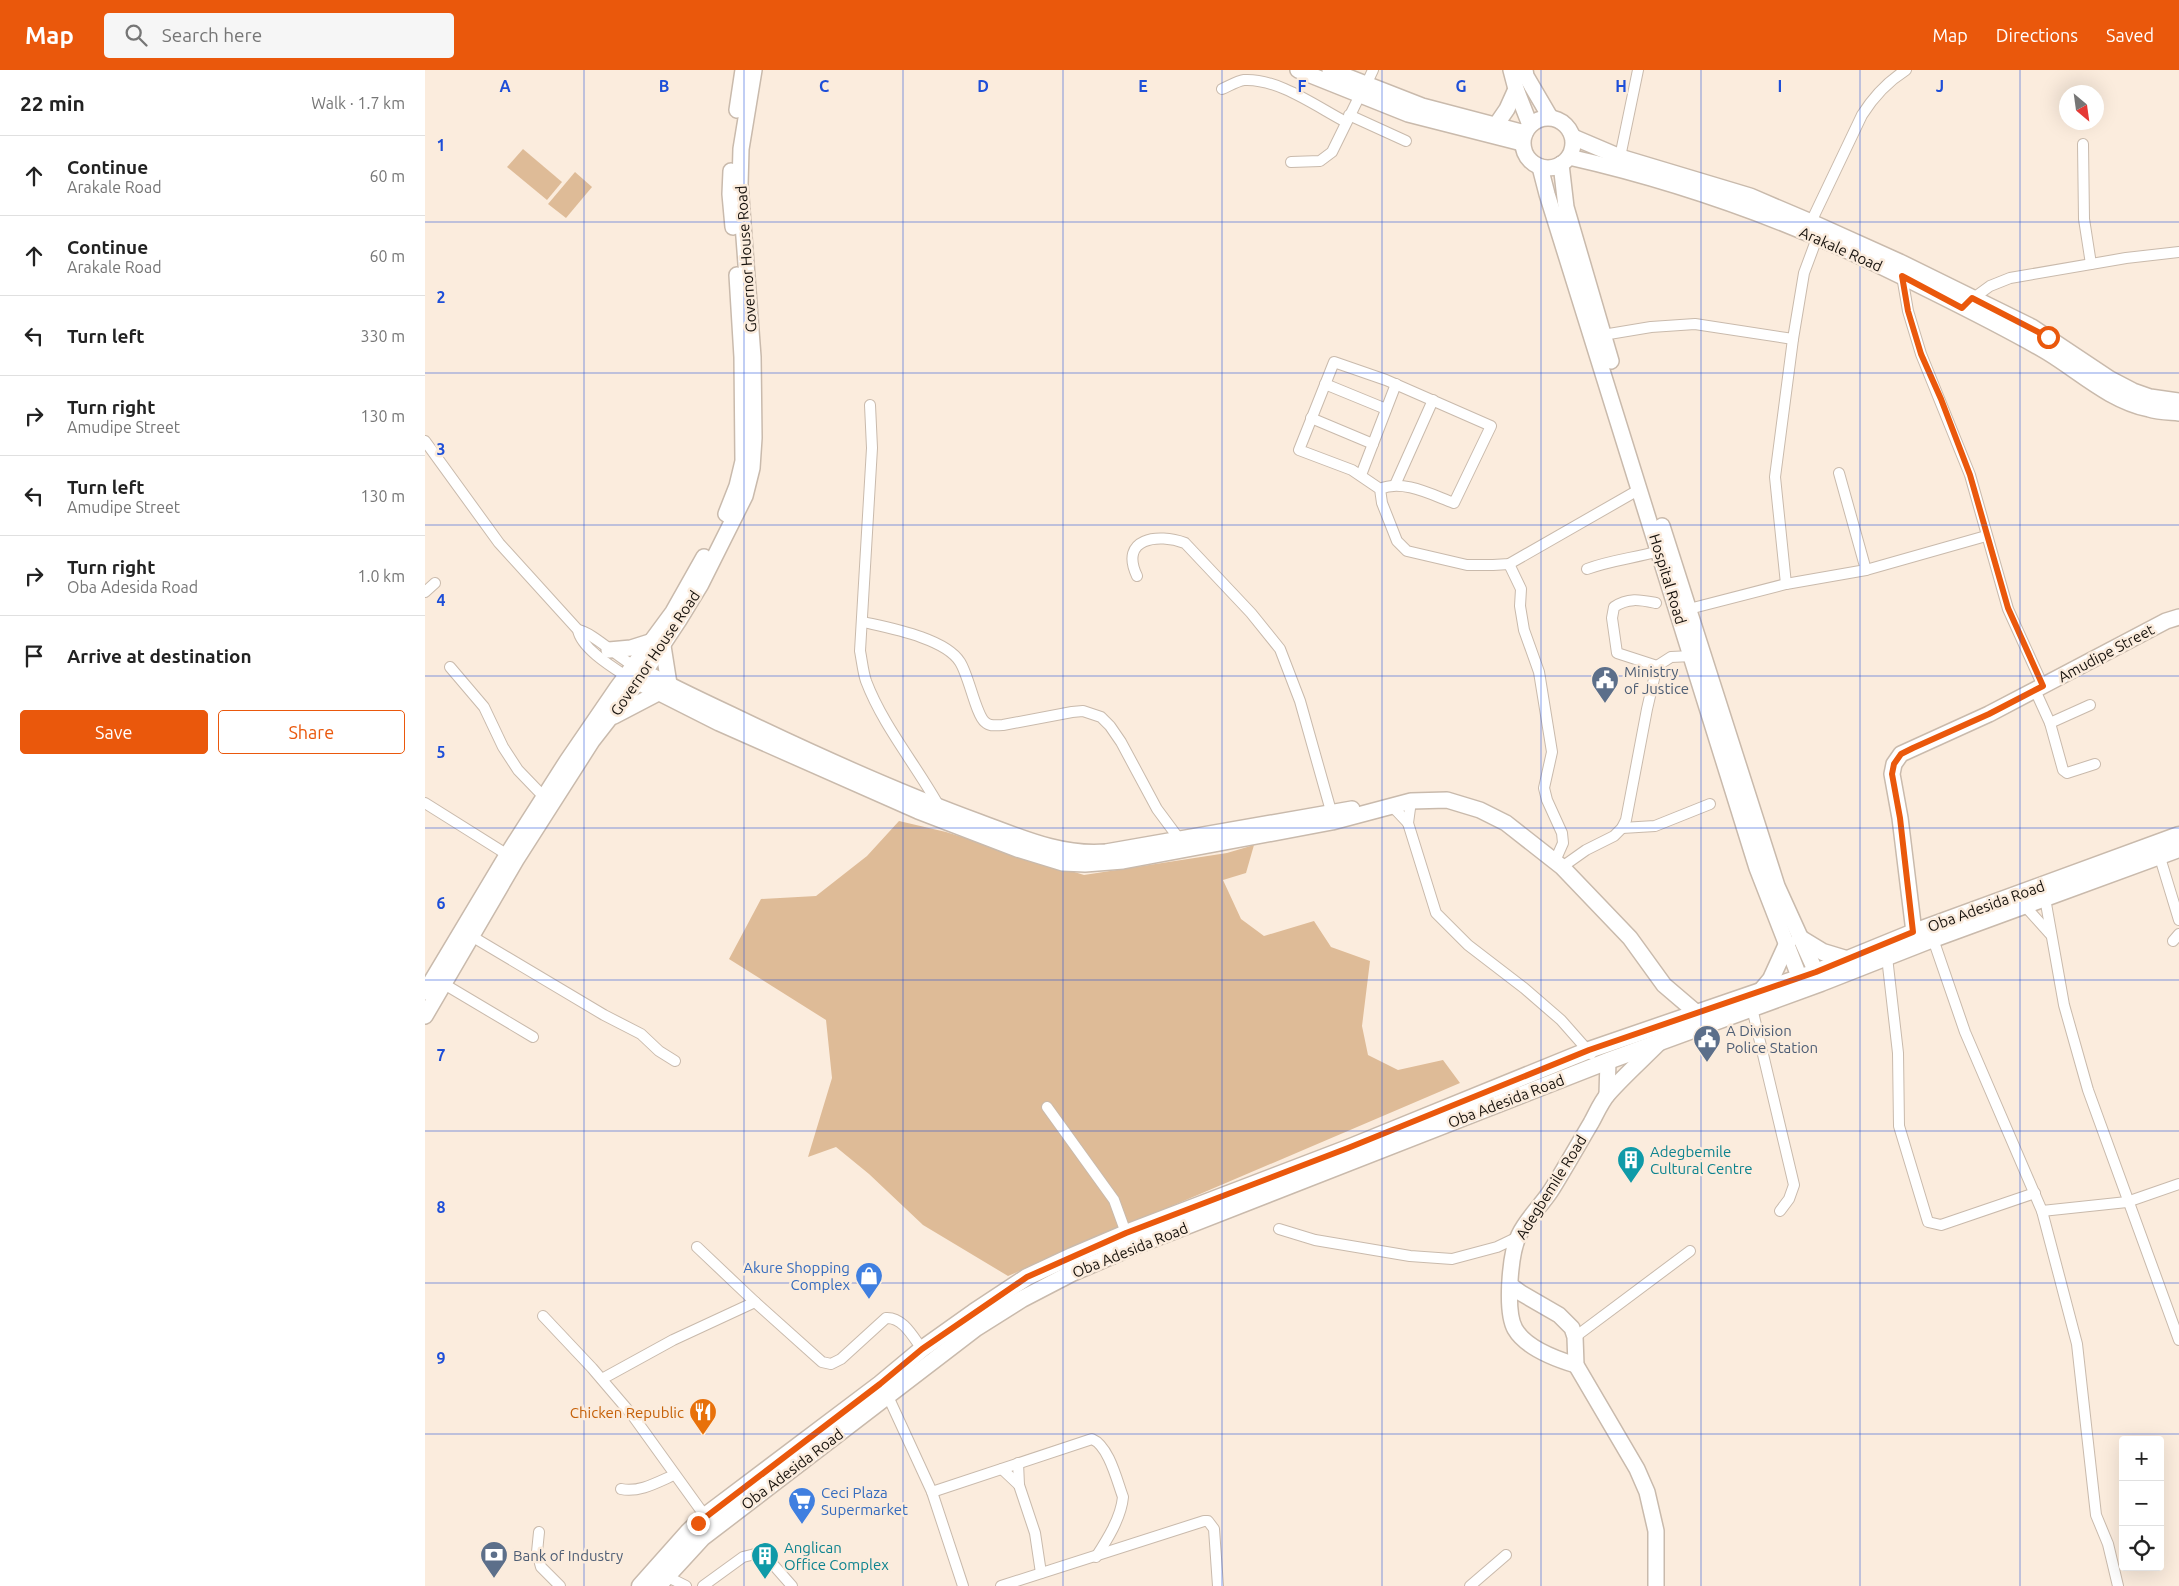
<!DOCTYPE html>
<html lang="en">
<head>
<meta charset="utf-8">
<style>
	body { margin:0; font-family:Ubuntu,sans-serif; background:#f6f6f6; color:#222 }
	.controls { position:absolute; right:15px; bottom:15px; display:grid; overflow:hidden; border-radius:5px; box-shadow:0 5px 20px #0002 }
	.controls button { width:45px; height:45px; display:grid; place-items:center; padding:0; border:0; border-bottom:1px solid #e0e0e0; background:#fff; color:#222; font:25px sans-serif }
	.compass { position:absolute; left:1634px; top:15px; width:45px; height:45px; border-radius:50%; background:#fff; box-shadow:0 5px 20px #0002; rotate:151deg }
	.stop { position:absolute; width:15px; height:15px; margin:-11px; border:4px solid #ea580c; border-radius:50%; background:#fff }
	.stop.end { background:#ea580c; border-color:#fff; box-shadow:0 1px 5px #0008 }
	.list { margin:0; padding:0; list-style:none }
	h2 { display:flex; justify-content:space-between; align-items:center; height:65px; margin:0; padding:0 20px; font-size:21px }
	h2 small { font-size:16px; font-weight:400; color:#767676 }
	.list li { display:grid; grid-template-columns:32px 1fr auto; gap:15px; align-items:center; box-sizing:border-box; height:80px; padding:0 20px; border-top:1px solid #e0e0e0 }
	.list b { display:block; font-size:19px; white-space:nowrap }
	.list p { margin:0; font-size:16px; white-space:nowrap; color:#767676 }
	.list em { font-size:16px; font-style:normal; color:#767676 }
	.actions { display:flex; gap:10px; padding:15px 20px }
	.actions a { flex:1; padding:11px 0; border:1px solid #ea580c; border-radius:5px; text-align:center; font-size:18px; color:#ea580c }
	.actions .main { background:#ea580c; color:#fff }
	.icon { flex:none; width:28px; height:28px; fill:none; stroke:currentColor; stroke-width:2; stroke-linecap:round; stroke-linejoin:round }
	.map { position:relative; flex:none; width:1754px; height:1516px; overflow:hidden }
	header { display:flex; align-items:center; gap:30px; box-sizing:border-box; height:70px; padding:0 25px; background:#ea580c; color:#fff }
	header strong { font-size:24px }
	nav { display:flex; gap:28px; margin-inline-start:auto; font-size:18px }
	.search { width:350px; height:45px; background:#f6f6f6; display:flex; align-items:center; gap:12px; box-sizing:border-box; padding:0 18px; border-radius:5px; color:#767676; font-size:19px }
	main { display:flex }
	aside { flex:1; background:#fff }
	.map>svg:first-child { display:block }
	.green { fill:#debb97 }
	.lines { fill:none; stroke-linecap:round; stroke-linejoin:round }
	.street-casing { stroke:#c9baac; stroke-width:12 }
	.secondary-casing { stroke:#c9baac; stroke-width:18 }
	.primary-casing { stroke:#c9baac; stroke-width:19 }
	.street { stroke:#fff; stroke-width:10 }
	.secondary { stroke:#fff; stroke-width:15 }
	.primary { stroke:#fff; stroke-width:16 }
	.route { stroke:#ea580c; stroke-width:6 }
	.grid { fill:none; stroke:#1d4ed8; stroke-width:1; stroke-opacity:0.55 }
	.labels { text-anchor:middle; dominant-baseline:central; stroke-width:5; stroke-linejoin:round; paint-order:stroke }
	.street-label { font-size:15px; fill:#16110c; stroke:#fbecdd }
	.service-label { font-size:15px; fill:#4e5e75; stroke:#fbecdd; text-anchor:start }
	.culture-label { font-size:15px; fill:#0d838f; stroke:#fbecdd; text-anchor:start }
	.shop-label { font-size:15px; fill:#366cbe; stroke:#fbecdd; text-anchor:end }
	.food-label { font-size:15px; fill:#c56008; stroke:#fbecdd; text-anchor:end }
	.grid-label { font-size:16px; text-anchor:middle; font-weight:bold; fill:#1d4ed8; stroke:#fbecdd; stroke-width:5; stroke-linejoin:round; paint-order:stroke }
</style>
</head>
<body>
<header>
<strong>Map</strong>
<div class="search"><svg class="icon" aria-label="search" viewBox="0 0 24 24"><circle cx="10" cy="10" r="6"/><path d="M15 15l6 6"/></svg>Search here</div>
<nav><a>Map</a><a>Directions</a><a>Saved</a></nav>
</header>
<main>
<aside>
<h2>22 min<small>Walk · 1.7 km</small></h2>
<ul class="list">
<li><svg class="icon" aria-label="ahead" viewBox="0 0 24 24"><path d="M12 20V5M6 11l6-6 6 6"/></svg><div><b>Continue</b><p>Arakale Road</p></div><em>60 m</em></li>
<li><svg class="icon" aria-label="ahead" viewBox="0 0 24 24"><path d="M12 20V5M6 11l6-6 6 6"/></svg><div><b>Continue</b><p>Arakale Road</p></div><em>60 m</em></li>
<li><svg class="icon" aria-label="left" viewBox="0 0 24 24"><path d="M17 20v-9H6M10 6l-5 5 5 5"/></svg><div><b>Turn left</b></div><em>330 m</em></li>
<li><svg class="icon" aria-label="right" viewBox="0 0 24 24"><path d="M7 20v-9h11M14 6l5 5-5 5"/></svg><div><b>Turn right</b><p>Amudipe Street</p></div><em>130 m</em></li>
<li><svg class="icon" aria-label="left" viewBox="0 0 24 24"><path d="M17 20v-9H6M10 6l-5 5 5 5"/></svg><div><b>Turn left</b><p>Amudipe Street</p></div><em>130 m</em></li>
<li><svg class="icon" aria-label="right" viewBox="0 0 24 24"><path d="M7 20v-9h11M14 6l5 5-5 5"/></svg><div><b>Turn right</b><p>Oba Adesida Road</p></div><em>1.0 km</em></li>
<li><svg class="icon" aria-label="arrive" viewBox="0 0 24 24"><path d="M6 21V4h12l-3 4 3 4H6"/></svg><div><b>Arrive at destination</b></div></li>
</ul>
<div class="actions"><a class="main">Save</a><a>Share</a></div>
</aside>
<div class="map">
<svg width="1754" height="1516" viewBox="0 0 1754 1516">
	<rect width="100%" height="100%" fill="#fbecdd"/>
	<g class="green">
		<polygon points="98,79 137,112 122,130 82,97"/>
		<polygon points="150,102 167,117 141,148 123,134"/>
		<polygon points="474,751 521,762 659,805 802,783 829,775 821,803 798,810 816,849 839,866 889,851 906,877 945,891 937,956 943,985 973,1000 1018,990 1035,1013 583,1206 498,1155 444,1104 411,1077 383,1087 407,1008 401,950 304,889 336,829 391,826 442,786"/>
	</g>
	<g class="lines">
		<defs>
			<g id="street">
				<polyline points="941,15 948,0"/>
				<path d="M797,19C804,16 812,11 819,10C853,8 892,37 921,52"/>
				<polyline points="924,45 981,71"/>
				<polyline points="1658,74 1659,149 1666,194"/>
				<polyline points="1195,87 1213,0"/>
				<polyline points="866,92 895,91 907,82 935,25"/>
				<path d="M1386,152L1437,45C1449,26 1462,12 1481,0"/>
				<polyline points="1477,206 1483,241 1496,284 1545,405 1583,539 1618,616"/>
				<polyline points="1543,232 1565,216 1585,208 1701,188 1754,182"/>
				<polyline points="1178,265 1226,257 1270,254 1368,269"/>
				<polyline points="900,314 961,339"/>
				<path d="M445,335L447,378L435,581C437,591 438,602 441,611C458,656 492,696 515,738"/>
				<polyline points="886,348 948,374"/>
				<path d="M0,371L74,473L153,560C156,578 187,597 201,606"/>
				<polyline points="1414,403 1441,500"/>
				<polyline points="936,405 971,314"/>
				<polyline points="970,415 1008,330"/>
				<path d="M955,419C978,409 1007,425 1029,433L1066,356L961,310L909,292L874,380L927,400L955,419L957,433L972,471L982,481L1042,495H1068L1084,494L1215,419"/>
				<polyline points="1084,494 1096,519 1095,536 1099,560 1114,602 1127,682 1119,718 1122,730 1137,763 1138,773 1130,791"/>
				<path d="M1162,499C1186,490 1210,488 1234,481"/>
				<path d="M712,506C694,468 733,463 760,473L826,543L855,579L875,631L906,741"/>
				<polyline points="1361,514 1350,407 1368,269 1379,203 1392,168"/>
				<polyline points="0,522 10,513"/>
				<path d="M1231,533C1216,530 1203,527 1189,537L1187,548L1192,583L1232,596"/>
				<polyline points="1264,539 1361,514 1441,500 1561,466"/>
				<path d="M438,552C464,558 520,568 535,592C544,606 551,645 560,652C565,657 572,655 578,655L647,642L658,641L676,647L685,656L696,672L732,739L755,770"/>
				<path d="M153,560C165,561 194,588 209,596"/>
				<polyline points="25,597 59,637 78,677 93,700 119,727"/>
				<polyline points="1610,620 1625,653 1638,700 1642,703 1670,694"/>
				<polyline points="1625,653 1665,635"/>
				<polyline points="986,731 983,753 1011,843 1043,875 1099,918 1136,950 1166,984"/>
				<polyline points="0,733 86,787"/>
				<polyline points="966,735 983,753"/>
				<polyline points="1197,758 1230,756 1285,734"/>
				<polyline points="1733,781 1754,850"/>
				<polyline points="1137,797 1161,780 1189,766 1197,758 1201,750 1222,639 1232,596 1246,587 1267,586"/>
				<polyline points="1620,828 1639,935 1663,1020 1754,1270"/>
				<polyline points="1599,835 1626,865"/>
				<polyline points="48,867 179,945 216,964 234,981 250,991"/>
				<polyline points="1508,869 1540,962 1617,1141 1702,1132 1754,1114"/>
				<polyline points="1748,871 1754,864"/>
				<polyline points="1462,887 1473,983 1474,1056 1503,1152 1516,1155 1610,1123"/>
				<polyline points="19,914 108,967"/>
				<polyline points="1327,938 1369,1115 1364,1129 1355,1141"/>
				<polyline points="622,1037 689,1130 701,1163"/>
				<polyline points="1617,1141 1652,1274 1671,1445 1683,1474 1693,1516"/>
				<polyline points="854,1159 890,1170 985,1186 1027,1189 1072,1177 1093,1167"/>
				<polyline points="272,1177 330,1232"/>
				<polyline points="118,1246 167,1298 208,1346 280,1446"/>
				<polyline points="1150,1267 1265,1181"/>
				<path d="M177,1309L248,1270L330,1232L397,1292L406,1294L416,1289L461,1248C478,1247 488,1267 497,1279"/>
				<polyline points="461,1322 507,1422 538,1516"/>
				<polyline points="593,1393 594,1415 610,1463 616,1503"/>
				<polyline points="577,1399 594,1415"/>
				<path d="M196,1419C214,1423 233,1412 249,1405"/>
				<path d="M507,1422L667,1369C684,1376 692,1411 698,1427C696,1448 682,1470 671,1487"/>
				<polyline points="114,1462 112,1482 116,1497 135,1516"/>
				<polyline points="241,1506 261,1516"/>
				<polyline points="278,1516 318,1487 330,1484 345,1491 367,1516"/>
				<polyline points="576,1516 779,1451 783,1451 789,1459 793,1516"/>
				<polyline points="1045,1516 1081,1485"/>
			</g>
			<g id="secondary">
				<polyline points="873,0 983,44 1097,73"/>
				<polyline points="905,0 997,36 1100,63"/>
				<polyline points="1086,0 1091,19 1105,55"/>
				<polyline points="1100,0 1101,6 1125,47"/>
				<polyline points="312,40 318,0"/>
				<circle cx="1123" cy="73" r="25"/>
				<polyline points="1071,55 1082,39 1091,19"/>
				<polyline points="1148,67 1195,87 1325,126 1386,152 1475,192 1607,257 1685,309 1708,321 1725,327 1754,331"/>
				<path d="M1144,87C1259,113 1372,154 1478,207C1526,231 1576,255 1622,282C1655,302 1685,331 1724,339C1734,342 1744,342 1754,343"/>
				<polyline points="1136,94 1141,137 1186,291"/>
				<polyline points="1115,97 1122,124 1332,798 1379,919"/>
				<polyline points="306,101 305,124 308,157"/>
				<polyline points="301,444 312,416 318,391 317,287 312,205"/>
				<polyline points="1237,456 1352,816 1396,913"/>
				<polyline points="238,576 244,614"/>
				<polyline points="184,580 206,578 228,571"/>
				<path d="M212,598C243,615 275,630 307,645C388,684 469,721 554,752C595,767 636,786 681,782L927,739"/>
				<polyline points="201,606 294,653 493,741 592,779 638,793 660,794 698,791 907,752 986,731 1022,730 1055,740 1081,753 1137,797 1205,868 1239,915 1273,944"/>
				<polyline points="189,646 233,623"/>
				<polyline points="1489,862 1475,748 1467,704 1469,694 1476,684 1564,644 1741,551 1754,547"/>
				<polyline points="0,922 82,785 142,691 192,618 248,542 279,487"/>
				<polyline points="0,946 91,790 167,671 213,612 254,550 276,514 320,426 327,398 329,368 328,287 315,114 316,79 329,0"/>
				<polyline points="1182,1025 1183,991"/>
				<polyline points="1085,1215 1096,1223 1134,1245 1147,1258 1150,1267 1151,1295 1212,1399 1222,1422 1231,1461 1231,1516"/>
				<path d="M1151,1295C1131,1289 1101,1278 1090,1259C1080,1241 1085,1183 1094,1165C1102,1148 1117,1135 1127,1119C1140,1098 1153,1075 1166,1053C1171,1044 1176,1032 1183,1024C1199,1006 1217,990 1234,973"/>
			</g>
			<g id="primary">
				<polyline points="1375,868 1398,882 1421,889"/>
				<polyline points="1336,921 1346,909 1362,874"/>
				<polyline points="215,1516 263,1462 280,1446 455,1314 497,1279 549,1242 602,1207 647,1186 701,1163 923,1078 1164,980 1391,902 1489,862 1754,765"/>
				<polyline points="233,1516 277,1468 551,1258 597,1229 647,1203 705,1178 1183,991 1396,913 1508,869 1754,779"/>
			</g>
		</defs>
		<use href="#street" class="street-casing"/>
		<use href="#secondary" class="secondary-casing"/>
		<use href="#primary" class="primary-casing"/>
		<use href="#street" class="street"/>
		<use href="#secondary" class="secondary"/>
		<use href="#primary" class="primary"/>
	</g>
	<g class="lines">
		<polyline class="route" points="273,1453 455,1314 497,1279 602,1207 701,1163 923,1078 1164,980 1391,902 1488,862 1475,748 1467,704 1469,694 1476,684 1488,678 1564,644 1618,616 1583,538 1545,405 1516,329 1496,284 1483,241 1477,206 1537,238 1547,228 1623,267"/>
	</g>
	<path class="grid" d="M159,0V1516M319,0V1516M478,0V1516M638,0V1516M797,0V1516M957,0V1516M1116,0V1516M1276,0V1516M1435,0V1516M1595,0V1516M0,152H1754M0,303H1754M0,455H1754M0,606H1754M0,758H1754M0,910H1754M0,1061H1754M0,1213H1754M0,1364H1754"/>
	<defs>
		<symbol id="civic-pin" viewBox="-11 -11 22 30"><path d="M0 17L-7.5 6A9.5 9.5 0 1 1 7.5 6Z" fill="#5c6f8a" stroke="#fbecdd"/><path d="M-.6-6.5H3V-4.5H.6V-3L4-1V1h2V6H-6V1h2V-1L-.6-3ZM-1.2 2.5V6h2.4V2.5Z" fill="#fff"/></symbol>
		<symbol id="building-pin" viewBox="-11 -11 22 30"><path d="M0 17L-7.5 6A9.5 9.5 0 1 1 7.5 6Z" fill="#0f9aa8" stroke="#fbecdd"/><path d="M-4-6H4V6H1V3H-1V6H-4ZM-2.5-4.3h1.7v1.8h-1.7ZM.8-4.3h1.7v1.8H.8ZM-2.5-1h1.7V.8h-1.7ZM.8-1h1.7V.8H.8Z" fill="#fff"/></symbol>
		<symbol id="shop-pin" viewBox="-11 -11 22 30"><path d="M0 17L-7.5 6A9.5 9.5 0 1 1 7.5 6Z" fill="#3f7fe0" stroke="#fbecdd"/><path d="M-5-2.5h2.3a2.7 3.5 0 0 1 5.4 0H5L5.5 6h-11ZM-1.5-2.5h3a1.5 2.3 0 0 0-3 0Z" fill="#fff"/></symbol>
		<symbol id="restaurant-pin" viewBox="-11 -11 22 30"><path d="M0 17L-7.5 6A9.5 9.5 0 1 1 7.5 6Z" fill="#e8710a" stroke="#fbecdd"/><path d="M-5-6h1v4h1v-4h1v4h1v-4h1v5L-1.5 .5V6h-2V.5L-5-1ZM5-6V6H3V1.5H1.5Q1.5-4 5-6Z" fill="#fff"/></symbol>
		<symbol id="supermarket-pin" viewBox="-11 -11 22 30"><path d="M0 17L-7.5 6A9.5 9.5 0 1 1 7.5 6Z" fill="#3f7fe0" stroke="#fbecdd"/><path d="M-6-5.5h2.5l.6 2H6L4.5 2H-2.5L-4.4-4H-6ZM-1.5 3.2a1.3 1.3 0 1 0 .1 0ZM3 3.2a1.3 1.3 0 1 0 .1 0Z" fill="#fff"/></symbol>
		<symbol id="bank-pin" viewBox="-11 -11 22 30"><path d="M0 17L-7.5 6A9.5 9.5 0 1 1 7.5 6Z" fill="#5c6f8a" stroke="#fbecdd"/><path d="M-6-4H6V4H-6ZM0-2.3a2.3 2.3 0 1 0 0 4.6a2.3 2.3 0 1 0 0-4.6Z" fill="#fff"/></symbol>
	</defs>
	<g fill-rule="evenodd">
		<use href="#civic-pin" x="1164" y="594" width="32" height="43"/>
		<use href="#civic-pin" x="1266" y="953" width="32" height="43"/>
		<use href="#building-pin" x="1190" y="1074" width="32" height="43"/>
		<use href="#shop-pin" x="428" y="1190" width="32" height="43"/>
		<use href="#restaurant-pin" x="262" y="1326" width="32" height="43"/>
		<use href="#supermarket-pin" x="361" y="1415" width="32" height="43"/>
		<use href="#bank-pin" x="53" y="1469" width="32" height="43"/>
		<use href="#building-pin" x="324" y="1470" width="32" height="43"/>
	</g>
	<g class="labels">
		<g class="street-label">
			<text transform="translate(1416 179) rotate(24)">Arakale Road</text>
			<text transform="translate(321 189) rotate(-94)">Governor House Road</text>
			<text transform="translate(1243 509) rotate(73)">Hospital Road</text>
			<text transform="translate(230 583) rotate(-56)">Governor House Road</text>
			<text transform="translate(1681 583) rotate(-28)">Amudipe Street</text>
			<text transform="translate(1561 836) rotate(-20)">Oba Adesida Road</text>
			<text transform="translate(1081 1031) rotate(-21)">Oba Adesida Road</text>
			<text transform="translate(1126 1117) rotate(-58)">Adegbemile Road</text>
			<text transform="translate(705 1180) rotate(-22)">Oba Adesida Road</text>
			<text transform="translate(367 1399) rotate(-37)">Oba Adesida Road</text>
		</g>
		<g class="service-label">
			<text x="1199" y="601">Ministry<tspan x="1199" dy="17">of Justice</tspan></text>
			<text x="1301" y="960">A Division<tspan x="1301" dy="17">Police Station</tspan></text>
			<text x="88" y="1485">Bank of Industry</text>
		</g>
		<g class="culture-label">
			<text x="1225" y="1081">Adegbemile<tspan x="1225" dy="17">Cultural Centre</tspan></text>
			<text x="359" y="1477">Anglican<tspan x="359" dy="17">Office Complex</tspan></text>
		</g>
		<g class="shop-label">
			<text x="425" y="1197">Akure Shopping<tspan x="425" dy="17">Complex</tspan></text>
			<text x="396" y="1422" text-anchor="start">Ceci Plaza<tspan x="396" dy="17">Supermarket</tspan></text>
		</g>
		<g class="food-label">
			<text x="259" y="1342">Chicken Republic</text>
		</g>
	</g>
	<g class="grid-label">
		<text x="80" y="22">A</text>
		<text x="239" y="22">B</text>
		<text x="399" y="22">C</text>
		<text x="558" y="22">D</text>
		<text x="718" y="22">E</text>
		<text x="877" y="22">F</text>
		<text x="1036" y="22">G</text>
		<text x="1196" y="22">H</text>
		<text x="1355" y="22">I</text>
		<text x="1515" y="22">J</text>
		<text x="16" y="81">1</text>
		<text x="16" y="233">2</text>
		<text x="16" y="385">3</text>
		<text x="16" y="536">4</text>
		<text x="16" y="688">5</text>
		<text x="16" y="839">6</text>
		<text x="16" y="991">7</text>
		<text x="16" y="1143">8</text>
		<text x="16" y="1294">9</text>
	</g>
</svg>
<div class="controls">
<button>+</button>
<button>−</button>
<button><svg class="icon" aria-label="locate" viewBox="0 0 24 24"><circle cx="12" cy="12" r="6"/><path d="M12 2v4M12 18v4M2 12h4M18 12h4"/></svg></button>
</div>
<svg class="compass" viewBox="-18 -18 36 36"><path d="M0-13l5 13h-10z" fill="#e53935"/><path d="M0 13l5-13h-10z" fill="#767676"/></svg>
<div class="stop" style="left:1623px;top:267px"></div>
<div class="stop end" style="left:273px;top:1453px"></div>
</div>
</main>
</body>
</html>
